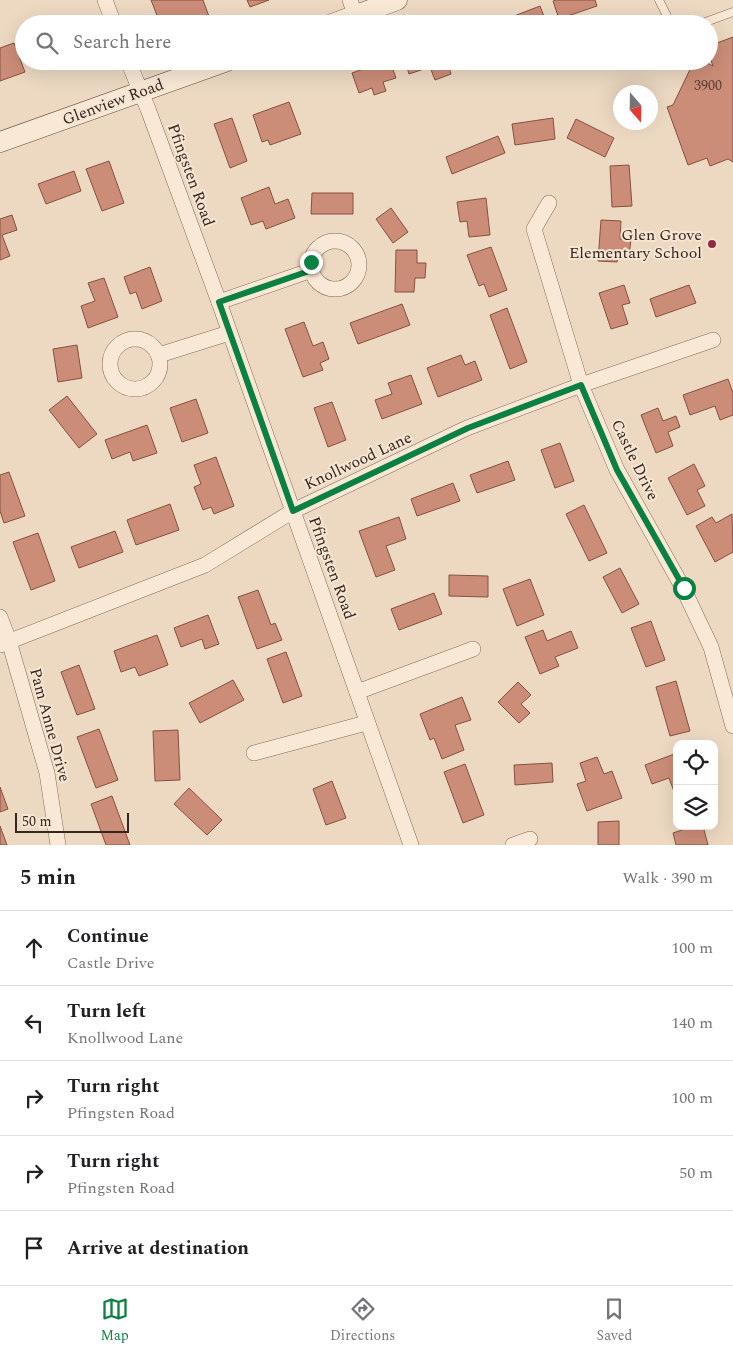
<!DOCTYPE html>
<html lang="en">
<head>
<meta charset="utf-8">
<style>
	body { margin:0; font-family:Spectral,serif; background:#f2f2f2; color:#202124 }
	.controls { position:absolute; right:15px; bottom:15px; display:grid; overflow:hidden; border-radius:10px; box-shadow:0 5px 20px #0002 }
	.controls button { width:45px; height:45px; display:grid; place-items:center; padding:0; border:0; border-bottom:1px solid #e0e0e0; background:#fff; color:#202124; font:25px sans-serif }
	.compass { position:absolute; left:613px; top:85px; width:45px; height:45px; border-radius:50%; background:#fff; box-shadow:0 5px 20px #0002; rotate:160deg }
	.scale { position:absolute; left:15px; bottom:12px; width:114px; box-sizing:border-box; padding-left:5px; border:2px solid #37261e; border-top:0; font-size:14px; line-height:18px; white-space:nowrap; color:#37261e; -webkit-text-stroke:4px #f5e5d2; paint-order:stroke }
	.stop { position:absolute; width:15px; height:15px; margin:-11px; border:4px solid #0b8043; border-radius:50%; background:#fff }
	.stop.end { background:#0b8043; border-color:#fff; box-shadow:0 1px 5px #0008 }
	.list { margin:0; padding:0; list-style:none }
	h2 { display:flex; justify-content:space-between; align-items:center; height:65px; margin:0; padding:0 20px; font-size:21px }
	h2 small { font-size:16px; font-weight:400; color:#757577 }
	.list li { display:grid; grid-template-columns:32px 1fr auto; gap:15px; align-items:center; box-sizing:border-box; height:75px; padding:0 20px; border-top:1px solid #e0e0e0 }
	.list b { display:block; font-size:19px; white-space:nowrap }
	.list p { margin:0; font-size:16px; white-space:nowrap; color:#757577 }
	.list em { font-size:16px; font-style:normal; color:#757577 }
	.icon { flex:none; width:28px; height:28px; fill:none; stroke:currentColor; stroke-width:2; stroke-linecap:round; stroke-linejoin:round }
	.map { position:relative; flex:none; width:733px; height:845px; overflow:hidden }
	.search { position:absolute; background:#fff; box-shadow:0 5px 20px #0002; left:15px; right:15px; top:15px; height:55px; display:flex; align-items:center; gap:12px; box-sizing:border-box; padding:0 18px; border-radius:28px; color:#757577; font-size:19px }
	.sheet { height:440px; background:#fff }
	nav { display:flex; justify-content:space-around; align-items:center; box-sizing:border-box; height:70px; border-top:1px solid #e0e0e0; background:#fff; font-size:14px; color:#757577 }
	nav a { display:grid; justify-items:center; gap:2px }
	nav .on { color:#0b8043 }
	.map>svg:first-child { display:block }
	.building { fill:#cb8d78; stroke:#865040 }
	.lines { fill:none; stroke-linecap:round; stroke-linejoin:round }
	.lane-casing { stroke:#876a5a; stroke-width:9 }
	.street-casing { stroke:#876a5a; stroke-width:16 }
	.secondary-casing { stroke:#694b3d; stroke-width:21 }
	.lane { stroke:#f8e8d5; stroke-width:8 }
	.street { stroke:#f8e8d5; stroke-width:15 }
	.secondary { stroke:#f8e8d5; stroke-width:20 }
	.route { stroke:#0b8043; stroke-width:6 }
	.poi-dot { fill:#952a3d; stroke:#f5e5d2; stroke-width:2 }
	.labels { text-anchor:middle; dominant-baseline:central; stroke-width:4; stroke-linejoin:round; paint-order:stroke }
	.number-label { font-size:14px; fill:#5c4034 }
	.street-label { font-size:16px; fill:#37261e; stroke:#f5e5d2 }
	.poi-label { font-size:16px; fill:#37261e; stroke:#f5e5d2; text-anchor:end }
</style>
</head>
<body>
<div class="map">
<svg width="733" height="845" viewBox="0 0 733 845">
	<rect width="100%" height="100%" fill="#edd9c2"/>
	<g class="building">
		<polygon points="151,0 203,0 211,22 166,24 163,16 158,18"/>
		<polygon points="247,0 269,0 250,7"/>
		<polygon points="556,0 595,0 597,6 559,19 553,1"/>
		<polygon points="540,6 547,24 503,24 501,21"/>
		<polygon points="733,37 733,162 728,159 710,166 707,158 688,165 667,107 673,105 694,61 703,61 713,66 710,58 713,57 709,46"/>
		<polygon points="14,43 25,72 0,81 0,48"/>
		<polygon points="385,61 390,61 396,78 383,82 386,91 374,95 372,88 359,93 352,73"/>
		<polygon points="405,61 447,61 451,74 435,80 430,67 409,74"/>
		<polygon points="289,102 301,134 270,145 268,140 262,142 253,115"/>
		<polygon points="232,118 247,161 230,168 214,124"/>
		<polygon points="553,118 555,139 515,145 512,124"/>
		<polygon points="576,119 614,138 605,157 567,138"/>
		<polygon points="498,136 505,153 452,174 446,157"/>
		<polygon points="109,161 124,203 102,211 86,169"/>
		<polygon points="629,165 632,206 612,207 610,166"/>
		<polygon points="74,171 81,191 46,204 38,184"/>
		<polygon points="269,187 275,204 288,199 295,218 266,229 263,221 251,225 241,198"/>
		<polygon points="312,193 353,193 353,214 311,214"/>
		<polygon points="486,198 490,235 469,237 467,221 460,222 457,202"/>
		<polygon points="391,208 408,232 393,243 376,219"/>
		<polygon points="12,215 17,230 2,235 10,256 0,260 0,219"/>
		<polygon points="601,220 621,221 620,239 631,239 629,257 618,256 617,262 598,261"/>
		<polygon points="491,247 507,290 489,297 484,284 479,286 467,255"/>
		<polygon points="396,250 417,250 417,263 426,263 425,278 415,278 414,292 395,292"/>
		<polygon points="150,267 162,301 142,309 136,292 130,294 124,277"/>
		<polygon points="104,278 118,317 88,328 81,306 95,301 88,283"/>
		<polygon points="624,285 630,303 622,305 628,324 611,329 599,293"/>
		<polygon points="689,285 696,303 656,317 650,299"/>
		<polygon points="402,304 410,325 358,344 350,323"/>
		<polygon points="507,308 527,362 510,369 490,315"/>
		<polygon points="304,322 313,346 323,342 329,359 320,363 323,370 303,377 285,329"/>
		<polygon points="77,345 82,378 58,382 53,349"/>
		<polygon points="461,355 465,365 475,361 482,380 438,397 427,368"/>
		<polygon points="411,375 422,404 382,419 375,400 392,394 388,383"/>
		<polygon points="728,379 733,393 733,415 720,420 715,406 690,415 683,395"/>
		<polygon points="67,396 97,434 79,448 49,410"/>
		<polygon points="196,399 208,433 182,442 170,408"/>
		<polygon points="332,402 346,440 328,447 314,408"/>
		<polygon points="658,408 663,421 676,416 680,427 668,432 673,446 656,453 641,415"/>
		<polygon points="147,425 157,453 133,461 130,452 112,459 105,440"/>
		<polygon points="560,443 574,481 555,488 541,450"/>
		<polygon points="216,457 234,506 214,514 211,507 203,510 194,487 201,484 194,465"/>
		<polygon points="508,461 515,480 477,493 470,475"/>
		<polygon points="694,464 705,486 697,490 705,506 687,515 668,478"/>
		<polygon points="9,472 25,516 4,523 0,511 0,475"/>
		<polygon points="453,483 460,501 417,516 411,499"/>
		<polygon points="170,504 179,530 136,545 127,520"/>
		<polygon points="584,505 607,553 589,561 566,514"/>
		<polygon points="732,514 733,552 715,562 696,526 712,517 716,523"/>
		<polygon points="399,517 406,539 386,546 395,570 376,577 359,531"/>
		<polygon points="115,531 123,552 79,568 71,547"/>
		<polygon points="38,533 55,581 31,590 13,542"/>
		<polygon points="620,568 639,604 622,613 603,577"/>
		<polygon points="449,575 488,576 488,597 449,596"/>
		<polygon points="530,579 544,615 517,626 503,589"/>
		<polygon points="258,590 271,625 275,623 282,640 257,649 238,597"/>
		<polygon points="434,593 442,614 399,630 391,609"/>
		<polygon points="208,615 219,644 205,649 202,639 181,647 174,628"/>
		<polygon points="651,621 665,660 646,667 631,628"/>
		<polygon points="543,630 547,641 571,631 578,648 555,657 559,666 540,674 525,637"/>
		<polygon points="157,635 168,665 139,676 135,667 121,672 114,651"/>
		<polygon points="286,652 302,696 283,703 267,659"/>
		<polygon points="79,665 95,709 77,715 61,672"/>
		<polygon points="233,680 244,700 200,723 189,703"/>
		<polygon points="676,681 690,731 670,736 656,687"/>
		<polygon points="518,682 531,695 521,704 530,713 519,723 498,702"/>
		<polygon points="462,697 471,720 455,725 464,750 442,759 434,738 430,740 420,714"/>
		<polygon points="99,729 118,780 96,788 77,737"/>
		<polygon points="178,730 180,780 155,781 153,731"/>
		<polygon points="677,753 677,797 676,797 669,778 652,784 645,765"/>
		<polygon points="597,757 604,774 612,771 622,798 587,811 577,784 586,781 580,763"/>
		<polygon points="552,763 553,782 515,785 514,765"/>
		<polygon points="465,764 484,815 463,823 444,772"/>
		<polygon points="332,781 346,818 326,825 313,789"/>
		<polygon points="0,787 8,809 0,812"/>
		<polygon points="189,788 222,820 207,835 174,804"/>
		<polygon points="112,796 130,845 106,845 91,804"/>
		<polygon points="619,821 619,845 598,845 598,822"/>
		<polygon points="0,826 7,845 0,845"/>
		<polygon points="685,826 703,826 708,845 676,845 673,833 685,829"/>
	</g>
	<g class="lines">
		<defs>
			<g id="lane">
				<polyline points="659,0 671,24"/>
				<polyline points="700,24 733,12"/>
			</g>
			<g id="street">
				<polyline points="105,0 114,24"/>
				<polyline points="350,0 355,15"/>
				<polyline points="128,61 148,109 219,302 411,845"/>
				<polyline points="549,203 534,229 581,385 617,470 683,588 711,647 733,726"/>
				<circle cx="335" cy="265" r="24"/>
				<polyline points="219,302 312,270"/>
				<circle cx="135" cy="364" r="25"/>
				<polyline points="159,355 229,333"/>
				<polyline points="0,617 9,641 47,773 58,845"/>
				<polyline points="0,645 205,565 293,511 467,428 581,385 713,340"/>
				<polyline points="357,692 473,649"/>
				<polyline points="254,753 366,723"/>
				<polyline points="513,845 530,839"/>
			</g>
			<g id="secondary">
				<polyline points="332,24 397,0"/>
				<polyline points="0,142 227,61"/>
			</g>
		</defs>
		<use href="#lane" class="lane-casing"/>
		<use href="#street" class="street-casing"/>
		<use href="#secondary" class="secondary-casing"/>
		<use href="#lane" class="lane"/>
		<use href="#street" class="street"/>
		<use href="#secondary" class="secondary"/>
	</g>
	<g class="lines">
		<polyline class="route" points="311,262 312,270 219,302 293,511 468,428 581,385 617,470 684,588"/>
	</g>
	<circle class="poi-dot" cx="712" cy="244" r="5"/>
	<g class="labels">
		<g class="number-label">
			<text x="708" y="85">3900</text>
		</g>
		<g class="street-label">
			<text transform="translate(113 102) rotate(-20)">Glenview Road</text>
			<text transform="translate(191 175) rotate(70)">Pfingsten Road</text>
			<text transform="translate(635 460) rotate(64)">Castle Drive</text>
			<text transform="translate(358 461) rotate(-25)">Knollwood Lane</text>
			<text transform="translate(332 568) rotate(70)">Pfingsten Road</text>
			<text transform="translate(50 725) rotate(75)">Pam Anne Drive</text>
		</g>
		<g class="poi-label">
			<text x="702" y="235">Glen Grove<tspan x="702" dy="18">Elementary School</tspan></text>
		</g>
	</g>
</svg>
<div class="controls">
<button><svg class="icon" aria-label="locate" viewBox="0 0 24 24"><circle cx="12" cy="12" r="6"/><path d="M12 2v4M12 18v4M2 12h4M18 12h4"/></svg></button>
<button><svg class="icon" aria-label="layers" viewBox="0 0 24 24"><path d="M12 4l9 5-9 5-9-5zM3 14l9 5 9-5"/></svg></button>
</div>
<svg class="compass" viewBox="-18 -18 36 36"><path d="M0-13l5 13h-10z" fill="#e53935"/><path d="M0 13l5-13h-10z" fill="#757577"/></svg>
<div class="scale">50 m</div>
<div class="stop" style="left:684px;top:588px"></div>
<div class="stop end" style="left:311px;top:262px"></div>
<div class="search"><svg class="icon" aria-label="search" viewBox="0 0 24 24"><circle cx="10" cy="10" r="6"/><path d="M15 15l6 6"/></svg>Search here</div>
</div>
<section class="sheet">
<h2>5 min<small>Walk · 390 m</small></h2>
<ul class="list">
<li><svg class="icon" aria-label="ahead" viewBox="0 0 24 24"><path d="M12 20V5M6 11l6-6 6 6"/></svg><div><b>Continue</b><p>Castle Drive</p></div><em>100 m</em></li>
<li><svg class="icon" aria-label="left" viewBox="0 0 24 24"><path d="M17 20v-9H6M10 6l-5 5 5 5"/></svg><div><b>Turn left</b><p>Knollwood Lane</p></div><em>140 m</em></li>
<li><svg class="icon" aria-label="right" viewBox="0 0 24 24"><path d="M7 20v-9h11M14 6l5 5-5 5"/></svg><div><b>Turn right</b><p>Pfingsten Road</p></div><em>100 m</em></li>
<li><svg class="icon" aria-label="right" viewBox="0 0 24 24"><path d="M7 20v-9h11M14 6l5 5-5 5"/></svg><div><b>Turn right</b><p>Pfingsten Road</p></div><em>50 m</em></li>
<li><svg class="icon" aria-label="arrive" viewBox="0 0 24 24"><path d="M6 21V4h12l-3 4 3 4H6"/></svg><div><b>Arrive at destination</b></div></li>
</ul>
</section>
<nav>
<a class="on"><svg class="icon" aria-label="map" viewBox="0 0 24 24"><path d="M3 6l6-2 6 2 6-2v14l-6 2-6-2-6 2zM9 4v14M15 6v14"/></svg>Map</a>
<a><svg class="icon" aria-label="directions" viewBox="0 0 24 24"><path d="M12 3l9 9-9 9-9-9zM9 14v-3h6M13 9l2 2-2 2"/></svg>Directions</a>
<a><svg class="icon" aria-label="saved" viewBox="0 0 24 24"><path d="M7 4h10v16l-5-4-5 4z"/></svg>Saved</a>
</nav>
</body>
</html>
